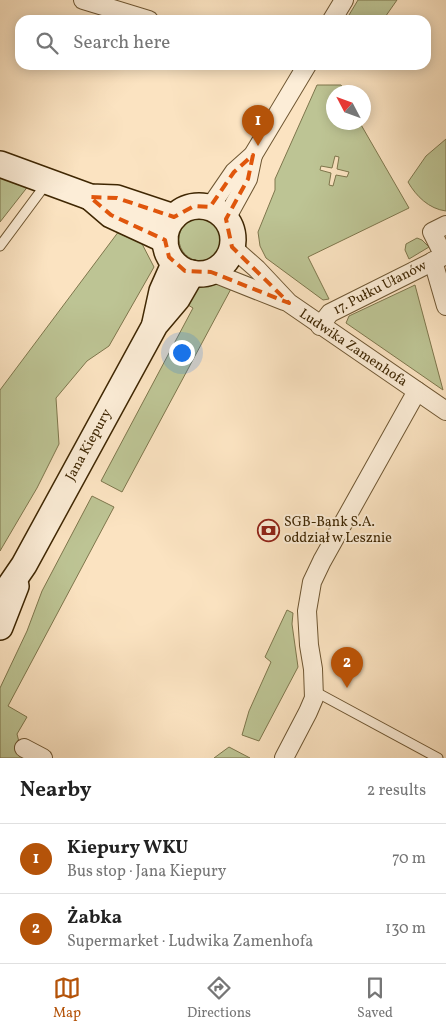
<!DOCTYPE html>
<html lang="en">
<head>
<meta charset="utf-8">
<style>
	body { margin:0; font-family:Vollkorn,serif; background:#f2f2f2; color:#222 }
	.compass { position:absolute; left:326px; top:85px; width:45px; height:45px; border-radius:50%; background:#fff; box-shadow:0 2px 12px #0003; rotate:311deg }
	.you { position:absolute; left:181px; top:352px; width:18px; height:18px; margin:-12px; border:4px solid #fff; border-radius:50%; background:#1a73e8; box-shadow:0 0 0 8px #1a73e833 }
	.badge { display:grid; place-items:center; width:32px; height:32px; border-radius:50%; background:#b45309; color:#fff; font-size:16px; font-weight:700 }
	.pin { position:absolute; translate:-50% -41px; filter:drop-shadow(0 1px 2px #0008) }
	.pin::after { content:''; position:absolute; top:26px; width:18px; height:15px; background:inherit; clip-path:polygon(0 0,100% 0,50% 100%) }
	.list { margin:0; padding:0; list-style:none }
	h2 { display:flex; justify-content:space-between; align-items:center; height:65px; margin:0; padding:0 20px; font-size:21px }
	h2 small { font-size:16px; font-weight:400; color:#767676 }
	.list li { display:grid; grid-template-columns:32px 1fr auto; gap:15px; align-items:center; box-sizing:border-box; height:70px; padding:0 20px; border-top:1px solid #e0e0e0 }
	.list b { display:block; font-size:19px; white-space:nowrap }
	.list p { margin:0; font-size:16px; white-space:nowrap; color:#767676 }
	.list em { font-size:16px; font-style:normal; color:#767676 }
	.icon { flex:none; width:28px; height:28px; fill:none; stroke:currentColor; stroke-width:2; stroke-linecap:round; stroke-linejoin:round }
	.map { position:relative; flex:none; width:446px; height:758px; overflow:hidden }
	.search { position:absolute; background:#fff; box-shadow:0 2px 12px #0003; left:15px; right:15px; top:15px; height:55px; display:flex; align-items:center; gap:12px; box-sizing:border-box; padding:0 18px; border-radius:15px; color:#767676; font-size:19px }
	.sheet { height:205px; background:#fff }
	nav { display:flex; justify-content:space-around; align-items:center; box-sizing:border-box; height:70px; border-top:1px solid #e0e0e0; background:#fff; font-size:14px; color:#767676 }
	nav a { display:grid; justify-items:center; gap:2px }
	nav .on { color:#b45309 }
	.map>svg:first-child { display:block }
	.green { fill:#bdc494; stroke:#7e764c; fill-rule:evenodd }
	.lines { fill:none; stroke-linecap:round; stroke-linejoin:round }
	.lane-casing { stroke:#6e5632; stroke-width:11 }
	.street-casing { stroke:#6e5632; stroke-width:20 }
	.secondary-casing { stroke:#3f2703; stroke-width:28 }
	.lane { stroke:#fcedd7; stroke-width:9 }
	.street { stroke:#fcedd7; stroke-width:18 }
	.secondary { stroke:#fcedd7; stroke-width:25 }
	.marked { fill:none; stroke:#e0560c; stroke-width:4; stroke-dasharray:10 6; stroke-linejoin:round }
	.labels { text-anchor:middle; dominant-baseline:central; stroke-width:4; stroke-linejoin:round; paint-order:stroke }
	.street-label { font-size:14px; fill:#3f2703; stroke:#fcedd7 }
	.poi-label { font-size:14px; fill:#3f2703; stroke:#fcedd7; text-anchor:start }
</style>
</head>
<body>
<div class="map">
<svg width="446" height="758" viewBox="0 0 446 758">
	<rect width="100%" height="100%" fill="#fbe3c1"/>
	<filter id="stains"><feTurbulence type="fractalNoise" baseFrequency=".004" numOctaves="4"/><feColorMatrix values="0 0 0 0 .2 0 0 0 0 .09 0 0 0 0 .02 0 0 0 .5 -.17"/></filter>
	<radialGradient id="worn" r=".72"><stop offset=".6" stop-color="#630" stop-opacity="0"/><stop offset="1" stop-color="#630" stop-opacity=".3"/></radialGradient>
	<g class="green">
		<polygon points="358,0 397,0 383,20 346,20"/>
		<path d="M317,85H341L345,92H334V122L360,123L409,208L308,257L329,299L323,300L266,258L260,246L258,232L275,190V179ZM335,156L339,157L337,169L349,172L347,177L336,175L333,186L329,185L331,173L320,170L321,166L332,168Z"/>
		<path d="M446,139V211C429,209 416,196 408,182L426,156Z"/>
		<polygon points="0,174 29,185 0,222"/>
		<circle cx="201" cy="239" r="22"/>
		<polygon points="122,227 139,238 154,267 109,346 87,361 56,398 59,444 37,488 0,551 0,390"/>
		<polygon points="417,238 422,240 429,247 409,259 405,250 406,244"/>
		<polygon points="196,281 205,284 214,282 232,287 122,492 101,481 193,308 183,302"/>
		<polygon points="415,285 443,390 346,323 349,316"/>
		<polygon points="92,496 114,507 8,706 27,717 17,734 19,742 43,758 0,758 0,688 27,631 42,591"/>
		<polygon points="287,610 293,613 292,624 298,667 259,741 242,735 249,711 271,662 265,657"/>
		<polygon points="229,747 250,758 214,758"/>
	</g>
	<g class="lines">
		<defs>
			<g id="lane">
				<polyline points="0,246 46,184"/>
				<polyline points="314,691 438,758"/>
			</g>
			<g id="street">
				<polyline points="83,0 149,20"/>
				<polyline points="332,20 344,0"/>
				<polyline points="210,207 234,172 253,155 307,65"/>
				<polyline points="226,219 248,179 253,155"/>
				<polyline points="232,247 257,269 289,303 446,411"/>
				<polyline points="433,261 446,306"/>
				<polyline points="211,272 284,301"/>
				<polyline points="320,326 330,313 444,256 432,232 446,225"/>
				<polyline points="24,748 43,758"/>
				<polyline points="284,758 308,712 314,698 313,669 309,645 307,611 312,582 322,561 417,391"/>
			</g>
			<g id="secondary">
				<polyline points="0,164 90,197 117,198 174,217"/>
				<polyline points="90,197 111,215 165,240"/>
				<circle cx="199" cy="240" r="34"/>
				<polyline points="155,323 162,291 174,264"/>
				<polyline points="0,600 24,565 155,325 177,299 192,273"/>
				<polyline points="0,627 16,586"/>
			</g>
		</defs>
		<use href="#lane" class="lane-casing"/>
		<use href="#street" class="street-casing"/>
		<use href="#secondary" class="secondary-casing"/>
		<use href="#lane" class="lane"/>
		<use href="#street" class="street"/>
		<use href="#secondary" class="secondary"/>
	</g>
	<path class="marked" d="M253,155L248,179L226,219L232,247L289,303L211,272L185,271L169,257L165,240L111,215L90,197L117,198L174,217L194,206L210,207L234,172Z"/>
	<defs>
		<symbol id="bank-ring" viewBox="-11 -11 22 22"><circle r="9.5" fill="#fcedd7" stroke="#8f2418" stroke-width="1.5"/><path d="M-6-4H6V4H-6ZM0-2.3a2.3 2.3 0 1 0 0 4.6a2.3 2.3 0 1 0 0-4.6Z" fill="#8f2418"/></symbol>
	</defs>
	<g fill-rule="evenodd">
		<use href="#bank-ring" x="256" y="518" width="25" height="25"/>
	</g>
	<g class="labels">
		<g class="street-label">
			<text transform="translate(380 288) rotate(-27)">17. Pułku Ułanów</text>
			<text transform="translate(353 348) rotate(34)">Ludwika Zamenhofa</text>
			<text transform="translate(89 445) rotate(-61)">Jana Kiepury</text>
		</g>
		<g class="poi-label">
			<text x="284" y="522">SGB-Bank S.A.<tspan x="284" dy="16">oddział w Lesznie</tspan></text>
		</g>
	</g>
	<rect width="100%" height="100%" filter="url(#stains)"/>
	<rect width="100%" height="100%" fill="url(#worn)"/>
</svg>
<svg class="compass" viewBox="-18 -18 36 36"><path d="M0-13l5 13h-10z" fill="#e53935"/><path d="M0 13l5-13h-10z" fill="#767676"/></svg>
<div class="you"></div>
<div class="pin badge" style="left:258px;top:146px">1</div>
<div class="pin badge" style="left:347px;top:688px">2</div>
<div class="search"><svg class="icon" aria-label="search" viewBox="0 0 24 24"><circle cx="10" cy="10" r="6"/><path d="M15 15l6 6"/></svg>Search here</div>
</div>
<section class="sheet">
<h2>Nearby<small>2 results</small></h2>
<ul class="list">
<li><span class="badge">1</span><div><b>Kiepury WKU</b><p>Bus stop · Jana Kiepury</p></div><em>70 m</em></li>
<li><span class="badge">2</span><div><b>Żabka</b><p>Supermarket · Ludwika Zamenhofa</p></div><em>130 m</em></li>
</ul>
</section>
<nav>
<a class="on"><svg class="icon" aria-label="map" viewBox="0 0 24 24"><path d="M3 6l6-2 6 2 6-2v14l-6 2-6-2-6 2zM9 4v14M15 6v14"/></svg>Map</a>
<a><svg class="icon" aria-label="directions" viewBox="0 0 24 24"><path d="M12 3l9 9-9 9-9-9zM9 14v-3h6M13 9l2 2-2 2"/></svg>Directions</a>
<a><svg class="icon" aria-label="saved" viewBox="0 0 24 24"><path d="M7 4h10v16l-5-4-5 4z"/></svg>Saved</a>
</nav>
</body>
</html>
